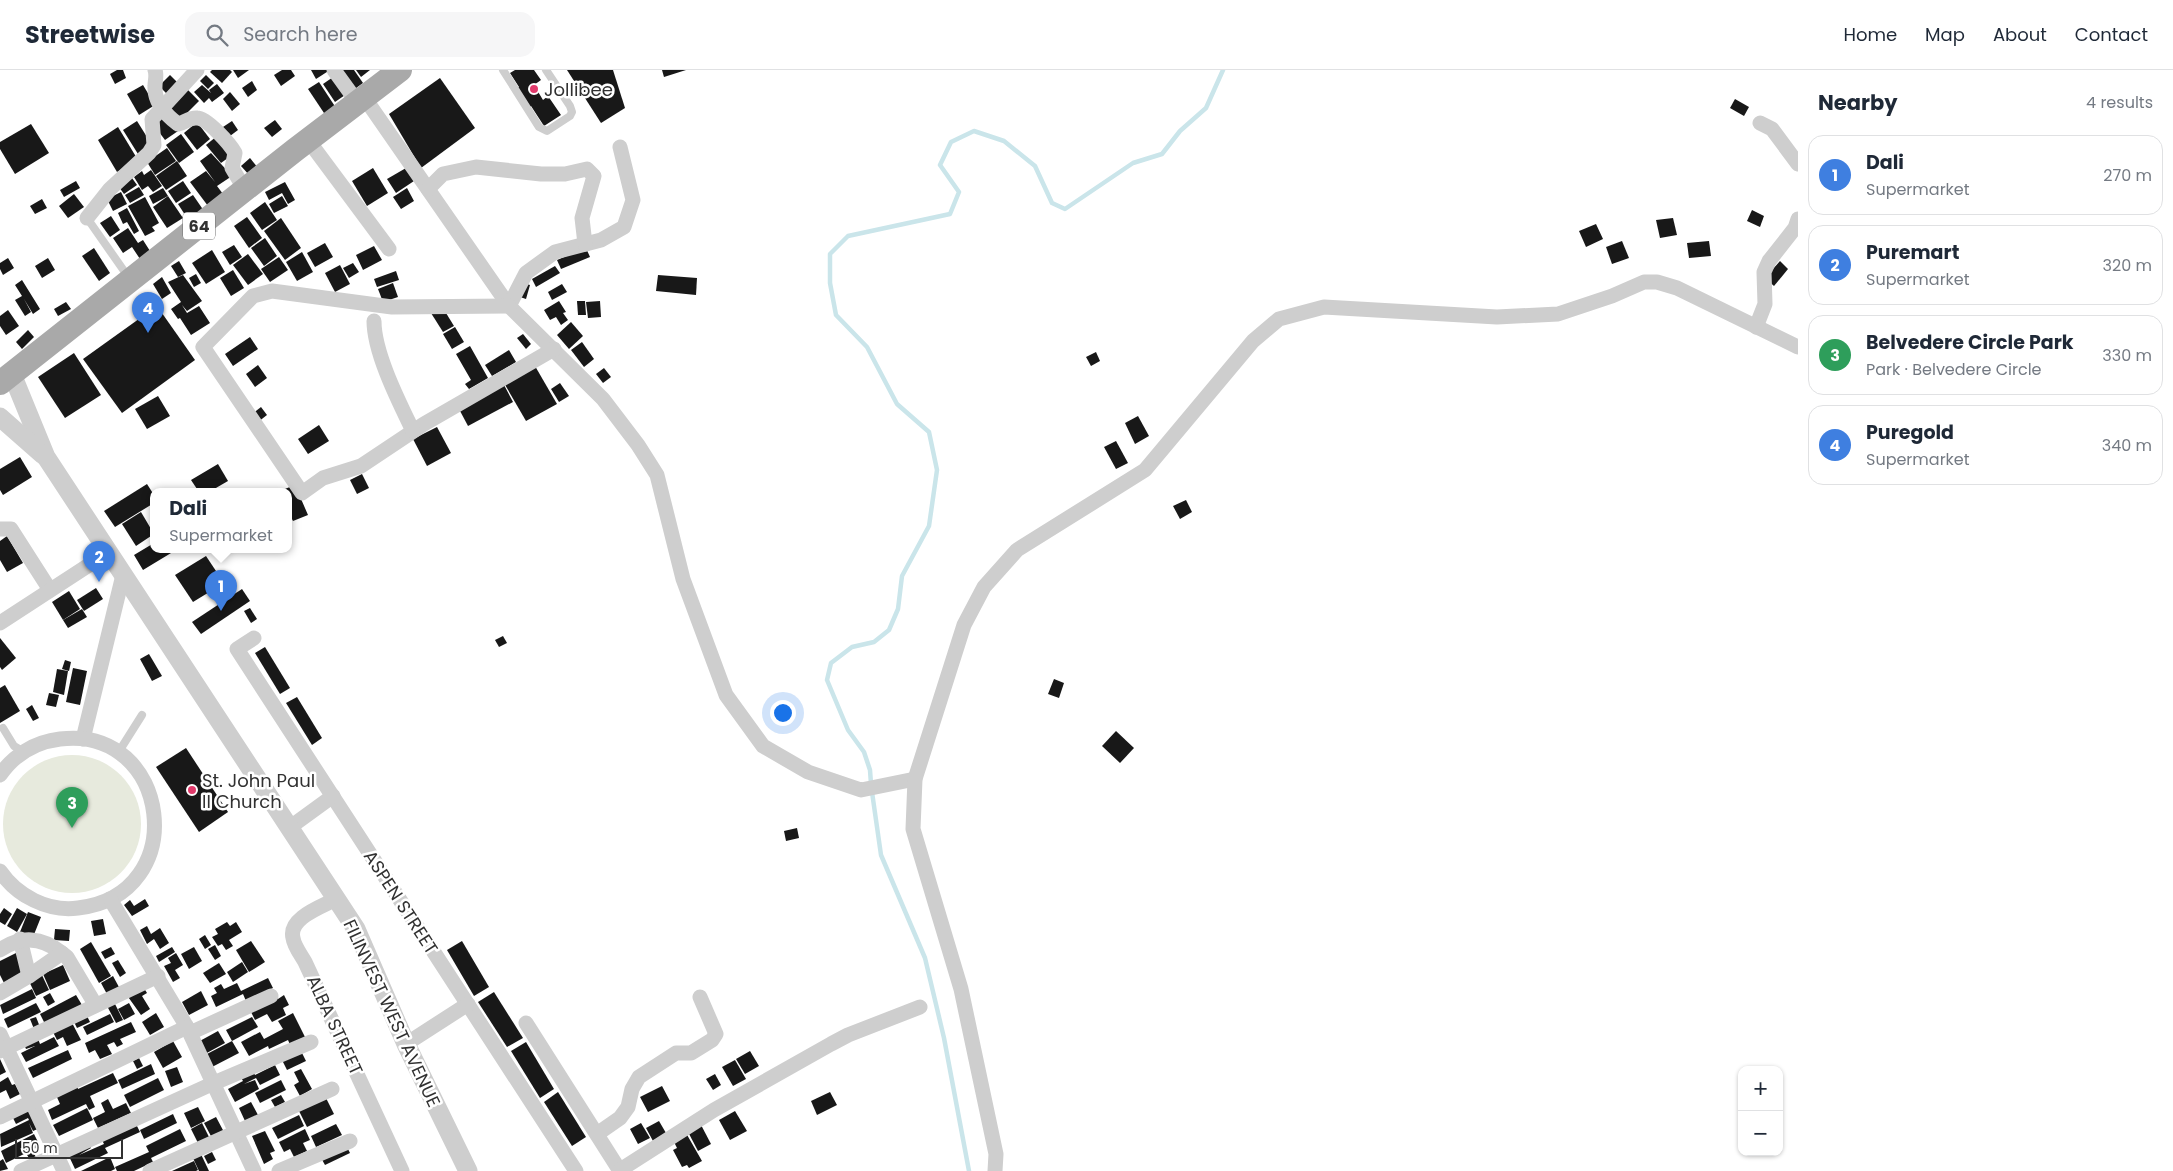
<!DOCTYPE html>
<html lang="en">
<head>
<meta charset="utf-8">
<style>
	body { margin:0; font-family:Poppins,sans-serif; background:#f6f6f7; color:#1f2937 }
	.controls { position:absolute; right:15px; bottom:15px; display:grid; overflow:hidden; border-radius:10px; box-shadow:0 1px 4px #0004 }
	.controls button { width:45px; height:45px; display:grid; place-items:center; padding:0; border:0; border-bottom:1px solid #e0e1e3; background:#fff; color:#1f2937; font:25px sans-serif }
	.scale { position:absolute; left:15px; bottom:12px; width:108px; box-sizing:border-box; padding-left:5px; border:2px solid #313131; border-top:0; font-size:14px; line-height:18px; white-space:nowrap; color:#313131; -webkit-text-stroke:4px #fff; paint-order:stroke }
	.you { position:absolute; left:782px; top:642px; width:18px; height:18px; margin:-12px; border:4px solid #fff; border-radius:50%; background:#1a73e8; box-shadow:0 0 0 8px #1a73e833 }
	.badge { display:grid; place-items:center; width:32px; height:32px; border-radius:50%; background:#2563eb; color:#fff; font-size:16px; font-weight:700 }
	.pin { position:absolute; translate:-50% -41px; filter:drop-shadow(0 1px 2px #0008) }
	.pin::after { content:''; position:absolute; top:26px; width:18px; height:15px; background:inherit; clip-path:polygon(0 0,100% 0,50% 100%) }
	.popup { position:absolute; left:150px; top:418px; width:142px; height:65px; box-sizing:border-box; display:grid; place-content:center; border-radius:10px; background:#fff; filter:drop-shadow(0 1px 4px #0005); font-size:16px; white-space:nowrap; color:#747a83 }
	.popup b { font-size:19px; color:#1f2937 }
	.popup::after { content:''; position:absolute; left:50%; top:100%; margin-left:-10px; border:10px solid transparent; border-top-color:#fff }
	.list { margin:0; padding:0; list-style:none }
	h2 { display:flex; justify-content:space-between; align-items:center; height:65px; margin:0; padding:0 20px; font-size:21px }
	h2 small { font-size:16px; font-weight:400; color:#747a83 }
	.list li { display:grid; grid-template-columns:32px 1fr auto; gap:15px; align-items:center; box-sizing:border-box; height:80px; margin:0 10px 10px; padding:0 10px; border:1px solid #e0e1e3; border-radius:15px }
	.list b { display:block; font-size:19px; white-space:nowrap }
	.list p { margin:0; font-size:16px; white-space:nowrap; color:#747a83 }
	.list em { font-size:16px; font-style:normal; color:#747a83 }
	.icon { flex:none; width:28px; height:28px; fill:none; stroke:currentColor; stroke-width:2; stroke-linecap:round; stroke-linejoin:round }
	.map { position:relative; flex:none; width:1798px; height:1101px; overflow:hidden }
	header { display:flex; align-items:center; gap:30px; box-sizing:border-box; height:70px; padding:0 25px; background:#fff; border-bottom:1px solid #e0e1e3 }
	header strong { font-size:24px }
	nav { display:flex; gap:28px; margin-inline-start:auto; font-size:18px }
	.search { width:350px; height:45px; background:#f6f6f7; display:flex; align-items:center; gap:12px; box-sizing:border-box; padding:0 18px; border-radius:15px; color:#747a83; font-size:19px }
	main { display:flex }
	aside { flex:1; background:#fff }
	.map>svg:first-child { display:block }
	.green { fill:#e7eadd }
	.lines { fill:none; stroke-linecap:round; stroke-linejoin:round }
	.stream { stroke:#cae5ea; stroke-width:4.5 }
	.building { fill:#181818 }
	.service { stroke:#cecece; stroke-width:8 }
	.minor { stroke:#cecece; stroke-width:15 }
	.tertiary { stroke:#cecece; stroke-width:19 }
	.primary { stroke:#a9a9a9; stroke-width:24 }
	.poi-dot { fill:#e13a6b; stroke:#fff; stroke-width:2 }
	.labels { text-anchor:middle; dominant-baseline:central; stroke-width:5; stroke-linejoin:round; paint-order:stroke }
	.shield { fill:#fff; stroke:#6f6f6f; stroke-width:1 }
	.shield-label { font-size:16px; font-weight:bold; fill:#313131 }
	.poi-label { font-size:18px; fill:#313131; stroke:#fff; text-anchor:start }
	.street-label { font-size:18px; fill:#313131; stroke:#fff }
</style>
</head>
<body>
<header>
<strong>Streetwise</strong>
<div class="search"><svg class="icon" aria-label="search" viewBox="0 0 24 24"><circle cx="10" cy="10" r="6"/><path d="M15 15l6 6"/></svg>Search here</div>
<nav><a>Home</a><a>Map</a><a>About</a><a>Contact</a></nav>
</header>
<main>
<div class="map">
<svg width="1798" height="1101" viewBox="0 0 1798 1101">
	<rect width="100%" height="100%" fill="#fff"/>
	<circle class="green" cx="72" cy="754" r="69"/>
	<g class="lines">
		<g class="stream">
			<polyline points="871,714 870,700 864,682 848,660 827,610 831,593 852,577 874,572 889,560 898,539 902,506 929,456 937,400 929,362 897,334 867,277 836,245 830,213 830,184 848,166 950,144 959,122 940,95 951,72 974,61 1004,71 1035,96 1052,133 1065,139 1133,93 1162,84 1180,61 1206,38 1223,0"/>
			<polyline points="872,722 881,785 925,888 944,968 969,1101"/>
		</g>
	</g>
	<g class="building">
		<polygon points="117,0 123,0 126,8 115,14 110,4"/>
		<polygon points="212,0 230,0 232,2 222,13 210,2"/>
		<polygon points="233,0 249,0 238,8"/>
		<polygon points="282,0 291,0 295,6 281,16 274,5"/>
		<polygon points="311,0 330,0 316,9"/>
		<polygon points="336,0 354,0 363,13 352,21"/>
		<polygon points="356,0 370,0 361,7"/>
		<polygon points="515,0 534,0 541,10 534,15 543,30 548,26 561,45 544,56 531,36 528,39 516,19 519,17 510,3"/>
		<polygon points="567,0 613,0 625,38 601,53"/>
		<polygon points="662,0 686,0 664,7"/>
		<polygon points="170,5 181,16 170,27 159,16"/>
		<polygon points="206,5 214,13 208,19 200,11"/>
		<polygon points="336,5 348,23 335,32 323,14"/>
		<polygon points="440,8 475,58 421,98 389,44"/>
		<polygon points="252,11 257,20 248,27 242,18"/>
		<polygon points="319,12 338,41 328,49 308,19"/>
		<polygon points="217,14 224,23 212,32 209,28 204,33 194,22 202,15 211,23 209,20"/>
		<polygon points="143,15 155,35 139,45 127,24"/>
		<polygon points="188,20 199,31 178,52 167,41"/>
		<polygon points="230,22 240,34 232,41 223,29"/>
		<polygon points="1735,29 1749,37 1744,46 1730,38"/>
		<polygon points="166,44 178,61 165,70 153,54"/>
		<polygon points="275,50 282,59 272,67 264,58"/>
		<polygon points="137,51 152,75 138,84 123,60"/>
		<polygon points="232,51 238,60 226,69 220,59"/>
		<polygon points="197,52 210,69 197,80 184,63"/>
		<polygon points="31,54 49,83 15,104 0,79 0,72"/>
		<polygon points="118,57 138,90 117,102 98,70"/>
		<polygon points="181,64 194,82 179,93 166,75"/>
		<polygon points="217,66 232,85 221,93 206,75"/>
		<polygon points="167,78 176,91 155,105 147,92"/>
		<polygon points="211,83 232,106 217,116 223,124 208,136 190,112 206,101 215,112 200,91"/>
		<polygon points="250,88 258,98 250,106 241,96"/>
		<polygon points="177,91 187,106 166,120 156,106"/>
		<polygon points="373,98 388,123 367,136 352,111"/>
		<polygon points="406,98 414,111 396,123 387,109"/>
		<polygon points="151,100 162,116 153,122 148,116 142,120 134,107 142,101 144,105"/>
		<polygon points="132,108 137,115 124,124 119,117"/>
		<polygon points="76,111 80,118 64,127 60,120"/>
		<polygon points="183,111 191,123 176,133 168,121"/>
		<polygon points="285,112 295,130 288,134 282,123 269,130 265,122"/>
		<polygon points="139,117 144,125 130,133 125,125"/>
		<polygon points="163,118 168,126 153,134 149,126"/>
		<polygon points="407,118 414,131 401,139 393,127"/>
		<polygon points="121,122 127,134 113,141 107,129"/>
		<polygon points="74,124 84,137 68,148 59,136"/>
		<polygon points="193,125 204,141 189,151 178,134"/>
		<polygon points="168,126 183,148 167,158 153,137"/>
		<polygon points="282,126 288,136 274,143 269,134"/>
		<polygon points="145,127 159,153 152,157 155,161 145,166 128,136"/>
		<polygon points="42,129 47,138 35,144 30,136"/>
		<polygon points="265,132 277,150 262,160 250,143"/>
		<polygon points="127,138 139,161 134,164 127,152 123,154 118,143"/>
		<polygon points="1752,140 1764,146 1760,157 1747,151"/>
		<polygon points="111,146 120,160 110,167 100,153"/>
		<polygon points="247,147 262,168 249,178 234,156"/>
		<polygon points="281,148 301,178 285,190 264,161"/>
		<polygon points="1673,148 1677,165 1660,168 1656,150"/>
		<polygon points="1596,154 1603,169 1586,177 1579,161"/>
		<polygon points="128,158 138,173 143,170 150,181 140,189 132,177 123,183 113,168"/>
		<polygon points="265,168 277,186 264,196 251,178"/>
		<polygon points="1622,171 1629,188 1612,194 1606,177"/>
		<polygon points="1709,171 1711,186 1689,188 1687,173"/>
		<polygon points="325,173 333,187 315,197 307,183"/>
		<polygon points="234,175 242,187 230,195 222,182"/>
		<polygon points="374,176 382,190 363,200 356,185"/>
		<polygon points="94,178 110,203 99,211 82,186"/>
		<polygon points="586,178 590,187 561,199 557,190"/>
		<polygon points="212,180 225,202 206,214 192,193"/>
		<polygon points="302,182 313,202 297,211 286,192"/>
		<polygon points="248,184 263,204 248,215 233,195"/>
		<polygon points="279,187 288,200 270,212 261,199"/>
		<polygon points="8,188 14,198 3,205 0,199 0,193"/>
		<polygon points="48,188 55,200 42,208 35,196"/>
		<polygon points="179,191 186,203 178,207 171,196"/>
		<polygon points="1780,191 1788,199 1774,216 1765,208"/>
		<polygon points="353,193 359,202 349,208 343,198"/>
		<polygon points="340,195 350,214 335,222 325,203"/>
		<polygon points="555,196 560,203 536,217 532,209"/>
		<polygon points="233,200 244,218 231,226 220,208"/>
		<polygon points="396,201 399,210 377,217 374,209"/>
		<polygon points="196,204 201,213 194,217 189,208"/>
		<polygon points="183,205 202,231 187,241 182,235 187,243 199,236 210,253 191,265 180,248 178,249 171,239 181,232 168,212"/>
		<polygon points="658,205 697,208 696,225 656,221"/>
		<polygon points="162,207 171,223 162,229 153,214"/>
		<polygon points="22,210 40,239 33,244 24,229 31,242 25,246 15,230 22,226 15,215"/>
		<polygon points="521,212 530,215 526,229 517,226"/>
		<polygon points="393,213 398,227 383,232 378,219"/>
		<polygon points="562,214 567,222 552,230 548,222"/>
		<polygon points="559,231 566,242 563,243 568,250 561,255 556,247 550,250 544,240"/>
		<polygon points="577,231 585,231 586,245 578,245"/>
		<polygon points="600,231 601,247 588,248 586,232"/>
		<polygon points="66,232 71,239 58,246 54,239"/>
		<polygon points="157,236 195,290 122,343 83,289"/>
		<polygon points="8,240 19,256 6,265 0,256 0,246"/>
		<polygon points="431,243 446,243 454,256 443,262"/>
		<polygon points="571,252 583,266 569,279 557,265"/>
		<polygon points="455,257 464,272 452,279 443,264"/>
		<polygon points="28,260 34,267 22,279 16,272"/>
		<polygon points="523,264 531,274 526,279 517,268"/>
		<polygon points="250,267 258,279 233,296 225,284"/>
		<polygon points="582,272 594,289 584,297 571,280"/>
		<polygon points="470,276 488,308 469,319 465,314 471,310 456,284"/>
		<polygon points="509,280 516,292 492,306 485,295"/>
		<polygon points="1096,282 1100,291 1091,296 1086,287"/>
		<polygon points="74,283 101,325 65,348 38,307"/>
		<polygon points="258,295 267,308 255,317 246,304"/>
		<polygon points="535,296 557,334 526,351 504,313"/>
		<polygon points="604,298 611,307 603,313 596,304"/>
		<polygon points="560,313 569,326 559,332 551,319"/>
		<polygon points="504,315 513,332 468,356 459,339"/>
		<polygon points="158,326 170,346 147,359 135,339"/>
		<polygon points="261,337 267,345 258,352 252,344"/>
		<polygon points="1138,346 1149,366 1135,374 1125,353"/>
		<polygon points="319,355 329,371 308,384 298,369"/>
		<polygon points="437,357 451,383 427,396 413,369"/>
		<polygon points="1116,371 1128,393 1116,399 1104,377"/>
		<polygon points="20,387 32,407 3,425 0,420 0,399"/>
		<polygon points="218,394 228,411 209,422 199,422 191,410"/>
		<polygon points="362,404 369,418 357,424 350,410"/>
		<polygon points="147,414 154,425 154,433 115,457 104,441"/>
		<polygon points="295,415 308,445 293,451 288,441 288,422 277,422"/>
		<polygon points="1186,430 1192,442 1180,449 1173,436"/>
		<polygon points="141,442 154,464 136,476 122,454"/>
		<polygon points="7,466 23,493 7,502 0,490 0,471"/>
		<polygon points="154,473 154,480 176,480 143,500 134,485"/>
		<polygon points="206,486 224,513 193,532 175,505"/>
		<polygon points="96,518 103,529 84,541 77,530"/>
		<polygon points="242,519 250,531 201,564 192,552"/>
		<polygon points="69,521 80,539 63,550 52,532"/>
		<polygon points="250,538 257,549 251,553 244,541"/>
		<polygon points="82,539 87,547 68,558 63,550"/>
		<polygon points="503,566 507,573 499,577 495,570"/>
		<polygon points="0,568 16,588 2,600 0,597"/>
		<polygon points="265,577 290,618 280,624 255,583"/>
		<polygon points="149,584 162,606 152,611 140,589"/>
		<polygon points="65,590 71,592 69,601 62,599"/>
		<polygon points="73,598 87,601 80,635 66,632"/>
		<polygon points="57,599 68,601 64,625 53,622"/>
		<polygon points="1054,609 1064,613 1059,628 1048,624"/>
		<polygon points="5,615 20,641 0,653 0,618"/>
		<polygon points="49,623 59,625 56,637 46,635"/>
		<polygon points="297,627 322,668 312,675 286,633"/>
		<polygon points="32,635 39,648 33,651 26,639"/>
		<polygon points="1116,661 1134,678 1120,693 1102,676"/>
		<polygon points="186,678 228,742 199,762 156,697"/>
		<polygon points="797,758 799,768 786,771 784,761"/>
		<polygon points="145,829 149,836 132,846 124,835 130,830 134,836"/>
		<polygon points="4,838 12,844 5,855 0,852 0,844"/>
		<polygon points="17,838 27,844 17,862 7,856"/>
		<polygon points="28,842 41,847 33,867 20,862"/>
		<polygon points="103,849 106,864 94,866 91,851"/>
		<polygon points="227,852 230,856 236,852 242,862 229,870 233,876 226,880 222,874 218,876 212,867 218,864 215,859"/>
		<polygon points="147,856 151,864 160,858 169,873 160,879 154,869 147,874 140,860"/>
		<polygon points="55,859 70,860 69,871 54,870"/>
		<polygon points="205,865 211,875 205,879 199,869"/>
		<polygon points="251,871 265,892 249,902 236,880"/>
		<polygon points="462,871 489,917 474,926 447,880"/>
		<polygon points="91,872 111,906 99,913 80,879"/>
		<polygon points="215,875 221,886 215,890 208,879"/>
		<polygon points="111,877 115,884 105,889 101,882"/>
		<polygon points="172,877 175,882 159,892 156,886"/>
		<polygon points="194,877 202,891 189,899 181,884"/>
		<polygon points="16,883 25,902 4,913 0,905 0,891"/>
		<polygon points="176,883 183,895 175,900 180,908 173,912 164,896 171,893 168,888"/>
		<polygon points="118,890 126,903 120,907 112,893"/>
		<polygon points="242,892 248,902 233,912 227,902"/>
		<polygon points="219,893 226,904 210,913 203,903"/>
		<polygon points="63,895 70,911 50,920 43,904"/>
		<polygon points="41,903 49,920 36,926 28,909"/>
		<polygon points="113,906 120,919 108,926 101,913"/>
		<polygon points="268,908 273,918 246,931 243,924 216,937 211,926 217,923 214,918 221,914 224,919 237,913 241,921"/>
		<polygon points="142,915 147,923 142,926 150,939 141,945 126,924"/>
		<polygon points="32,919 36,928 3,944 0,935"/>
		<polygon points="201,921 208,935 189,945 182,932"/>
		<polygon points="494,922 523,968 507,977 478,932"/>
		<polygon points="50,923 55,932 48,936 43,927"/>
		<polygon points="76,925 82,935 45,954 40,944"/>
		<polygon points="276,925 278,929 284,925 289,935 283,938 286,945 272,952 267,944 255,950 250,940"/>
		<polygon points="113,930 123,950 116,953 106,934"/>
		<polygon points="36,933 41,942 8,958 4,949"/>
		<polygon points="129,933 135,944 124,950 118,939"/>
		<polygon points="156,943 164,957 150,965 142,952"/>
		<polygon points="293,943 306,969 291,977 288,970 269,979 268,976 249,986 241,972 260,962 264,969 283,959 278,951"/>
		<polygon points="86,944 90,952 77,958 73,950"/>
		<polygon points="110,944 114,952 87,965 83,957"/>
		<polygon points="36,947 40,957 34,959 30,949"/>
		<polygon points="252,947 258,957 232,971 226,960"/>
		<polygon points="70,949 81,970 67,976 63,967 57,970 51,958"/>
		<polygon points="131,952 136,962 120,969 123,974 117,977 114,972 107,975 112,984 100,989 95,980 89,983 85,973"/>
		<polygon points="218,961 225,973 205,984 198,972"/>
		<polygon points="37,966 40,974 54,967 59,976 26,992 21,983 35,976 26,979 23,972"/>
		<polygon points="173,971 182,987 163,998 154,982"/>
		<polygon points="232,971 239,983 212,997 205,985"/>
		<polygon points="526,972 554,1019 540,1028 511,981"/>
		<polygon points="68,980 72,989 33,1008 28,998"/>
		<polygon points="301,981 306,991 287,1000 282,990"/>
		<polygon points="750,981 759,996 745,1004 736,989"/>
		<polygon points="139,988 143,996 137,999 133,991"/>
		<polygon points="0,989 6,1002 0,1005"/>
		<polygon points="735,990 746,1009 733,1016 722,997"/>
		<polygon points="151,994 155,1004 122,1019 118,1010"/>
		<polygon points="275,995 280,1005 260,1015 256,1008 244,1014 255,1010 259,1019 235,1032 228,1019 243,1011 239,1004 251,997 255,1005"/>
		<polygon points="177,997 183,1012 171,1017 165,1001"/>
		<polygon points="301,999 312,1019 300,1026 294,1015 299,1012 294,1002"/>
		<polygon points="113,1003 118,1013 90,1026 95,1037 89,1040 86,1034 52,1050 48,1040 60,1034 56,1025 77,1015 78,1019"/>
		<polygon points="715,1004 721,1015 713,1020 706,1009"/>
		<polygon points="8,1007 12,1015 15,1014 20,1024 10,1029 6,1020 0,1023 0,1012"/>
		<polygon points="158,1008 164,1020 130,1037 124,1025"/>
		<polygon points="281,1010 286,1020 260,1033 255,1023"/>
		<polygon points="662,1016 670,1031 648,1042 640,1027"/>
		<polygon points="558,1022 586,1067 572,1076 544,1032"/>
		<polygon points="830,1022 837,1035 817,1045 811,1031"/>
		<polygon points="281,1025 285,1032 275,1037 271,1030"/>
		<polygon points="326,1028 334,1044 307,1057 299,1041"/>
		<polygon points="108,1029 113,1039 126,1033 131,1043 98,1058 93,1048 105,1042 101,1033"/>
		<polygon points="251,1032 258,1045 245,1051 239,1038"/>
		<polygon points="198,1037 205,1051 191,1058 184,1043"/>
		<polygon points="29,1038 40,1058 33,1061 29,1053 33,1063 1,1077 0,1064 29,1050 28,1048 16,1054 12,1046"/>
		<polygon points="87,1038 93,1050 59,1066 53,1055"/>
		<polygon points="735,1041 747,1061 730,1070 719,1050"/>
		<polygon points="173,1044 177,1053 144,1069 140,1060"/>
		<polygon points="299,1045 304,1056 278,1069 272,1058"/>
		<polygon points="216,1047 224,1062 212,1068 204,1053"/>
		<polygon points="659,1051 666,1063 653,1071 646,1058"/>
		<polygon points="135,1052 140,1062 105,1078 108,1083 75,1099 67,1082 87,1072 91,1078 79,1085 104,1074 101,1068"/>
		<polygon points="202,1053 210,1069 199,1075 191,1059"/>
		<polygon points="641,1053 650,1068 638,1074 630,1059"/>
		<polygon points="700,1053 711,1074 698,1081 687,1060"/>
		<polygon points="336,1054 342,1065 316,1077 311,1066"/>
		<polygon points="180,1059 186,1071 151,1088 153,1092 134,1101 117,1101 115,1097 149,1082 146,1076"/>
		<polygon points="305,1059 310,1070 303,1073 307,1081 294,1087 290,1079 284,1082 279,1072"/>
		<polygon points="265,1061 275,1081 270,1083 273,1089 264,1094 252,1066"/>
		<polygon points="686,1063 702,1091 689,1098 687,1095 682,1097 673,1080 677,1078 673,1070"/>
		<polygon points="34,1064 40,1076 32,1080 36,1087 30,1090 26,1083 6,1093 1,1081"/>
		<polygon points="345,1073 350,1083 325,1095 320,1086"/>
		<polygon points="199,1080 209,1101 199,1101 191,1084"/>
		<polygon points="212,1082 216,1090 208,1094 204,1086"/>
		<polygon points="110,1087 115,1099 111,1101 81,1101"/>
		<polygon points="3,1089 8,1099 0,1101 0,1091"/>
		<polygon points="194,1091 198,1100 196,1101 172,1101"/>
	</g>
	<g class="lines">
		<g class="service">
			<polyline points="503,0 539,57 547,61 570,46 572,42 570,36 546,0"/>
			<polyline points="87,148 129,208"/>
			<polyline points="3,658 14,676 24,682"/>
			<polyline points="118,683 142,645"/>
		</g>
		<g class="minor">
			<path d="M155,0C157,6 155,10 155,16C154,32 166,45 178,54C184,53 190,47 197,48C207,48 230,74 235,83L232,98L245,120"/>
			<polyline points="334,0 352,25 364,27 509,236"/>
			<polyline points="1760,53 1772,59 1798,94"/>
			<polyline points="308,70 389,179"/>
			<polyline points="620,77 633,130 624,157 601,170 555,182 526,203 509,236 603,329 638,375 657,405 683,509 726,625 763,676 808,702 861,720 915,709"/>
			<polyline points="428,119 443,104 476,97 541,104 565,104 587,99 594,106 582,148 585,174"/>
			<polyline points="87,148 110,119 149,83 154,75 152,49 197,0"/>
			<polyline points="509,236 392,237 272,221 253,226 203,277 302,423 323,408 361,396 424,354 554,279"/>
			<path d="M374,251C374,283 399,332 413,361"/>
			<polyline points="1756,257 1765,234 1764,202 1769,191 1795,158 1798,149"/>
			<polyline points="0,459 11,459 50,520"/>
			<polyline points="0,553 109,482"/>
			<polyline points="254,568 237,579 576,1101"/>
			<polyline points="83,669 123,505"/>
			<path d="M0,705C14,685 35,672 60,669C171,655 193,825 78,838C48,842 17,826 0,801"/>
			<polyline points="289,758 333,726"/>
			<polyline points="110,829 187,957 254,1101"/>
			<path d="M336,829C321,837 288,848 293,868C294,876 301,885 305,892L402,1101"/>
			<polyline points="20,869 29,906"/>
			<path d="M0,880C21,865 42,867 62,883"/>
			<polyline points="0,923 29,906 62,883 67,887 92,929 94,936"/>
			<polyline points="526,953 620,1101"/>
			<polyline points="190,963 271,926"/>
			<polyline points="0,964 64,1101"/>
			<polyline points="406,974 468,934"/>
			<polyline points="0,981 158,906"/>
			<polyline points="0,1047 187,957"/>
			<polyline points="597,1064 620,1048 628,1037 632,1019 639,1007 676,983 691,983 712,970 716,964 700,927"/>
			<polyline points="620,1100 714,1040 831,974 848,965 920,937"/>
			<polyline points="21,1101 214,1013 311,972"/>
			<polyline points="150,1101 332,1019"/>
			<polyline points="279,1101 350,1071"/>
			<polyline points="995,1101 996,1084 961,919 913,759 915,709 964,555 984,517 1017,480 1145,400 1253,271 1279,249 1324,237 1497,247 1558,244 1612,226 1644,212 1657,212 1677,218 1798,277"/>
		</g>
		<g class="tertiary">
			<polyline points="12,304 46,387 356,859 406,974 468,1101"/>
			<polyline points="0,347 43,385"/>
		</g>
		<polyline class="primary" points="0,313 295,80 400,0"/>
	</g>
	<g class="poi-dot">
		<circle cx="534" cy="19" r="5"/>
		<circle cx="192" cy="720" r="5"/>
	</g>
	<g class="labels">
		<rect class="shield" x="183" y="142.5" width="32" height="27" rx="4"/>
		<g class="shield-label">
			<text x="199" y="156">64</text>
		</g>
		<g class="poi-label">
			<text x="544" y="19">Jollibee</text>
			<text x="202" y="710">St. John Paul<tspan x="202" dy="21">II Church</tspan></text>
		</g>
		<g class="street-label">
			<text transform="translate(401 832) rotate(57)">ASPEN STREET</text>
			<text transform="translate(392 943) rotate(65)">FILINVEST WEST AVENUE</text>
			<text transform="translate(335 955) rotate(65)">ALBA STREET</text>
		</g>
	</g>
</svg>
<div class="controls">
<button>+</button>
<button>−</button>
</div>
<div class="scale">50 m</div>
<div class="you"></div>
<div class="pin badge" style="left:221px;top:541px;background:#3f7fe0">1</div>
<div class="popup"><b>Dali</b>Supermarket</div>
<div class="pin badge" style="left:99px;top:512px;background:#3f7fe0">2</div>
<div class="pin badge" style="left:72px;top:758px;background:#2e9e5b">3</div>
<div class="pin badge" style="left:148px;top:263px;background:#3f7fe0">4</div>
</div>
<aside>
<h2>Nearby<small>4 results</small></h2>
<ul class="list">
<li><span class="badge" style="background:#3f7fe0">1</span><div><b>Dali</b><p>Supermarket</p></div><em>270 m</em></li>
<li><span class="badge" style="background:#3f7fe0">2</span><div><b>Puremart</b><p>Supermarket</p></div><em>320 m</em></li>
<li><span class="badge" style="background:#2e9e5b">3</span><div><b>Belvedere Circle Park</b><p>Park · Belvedere Circle</p></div><em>330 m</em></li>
<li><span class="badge" style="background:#3f7fe0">4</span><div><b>Puregold</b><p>Supermarket</p></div><em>340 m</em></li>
</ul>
</aside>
</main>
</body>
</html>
